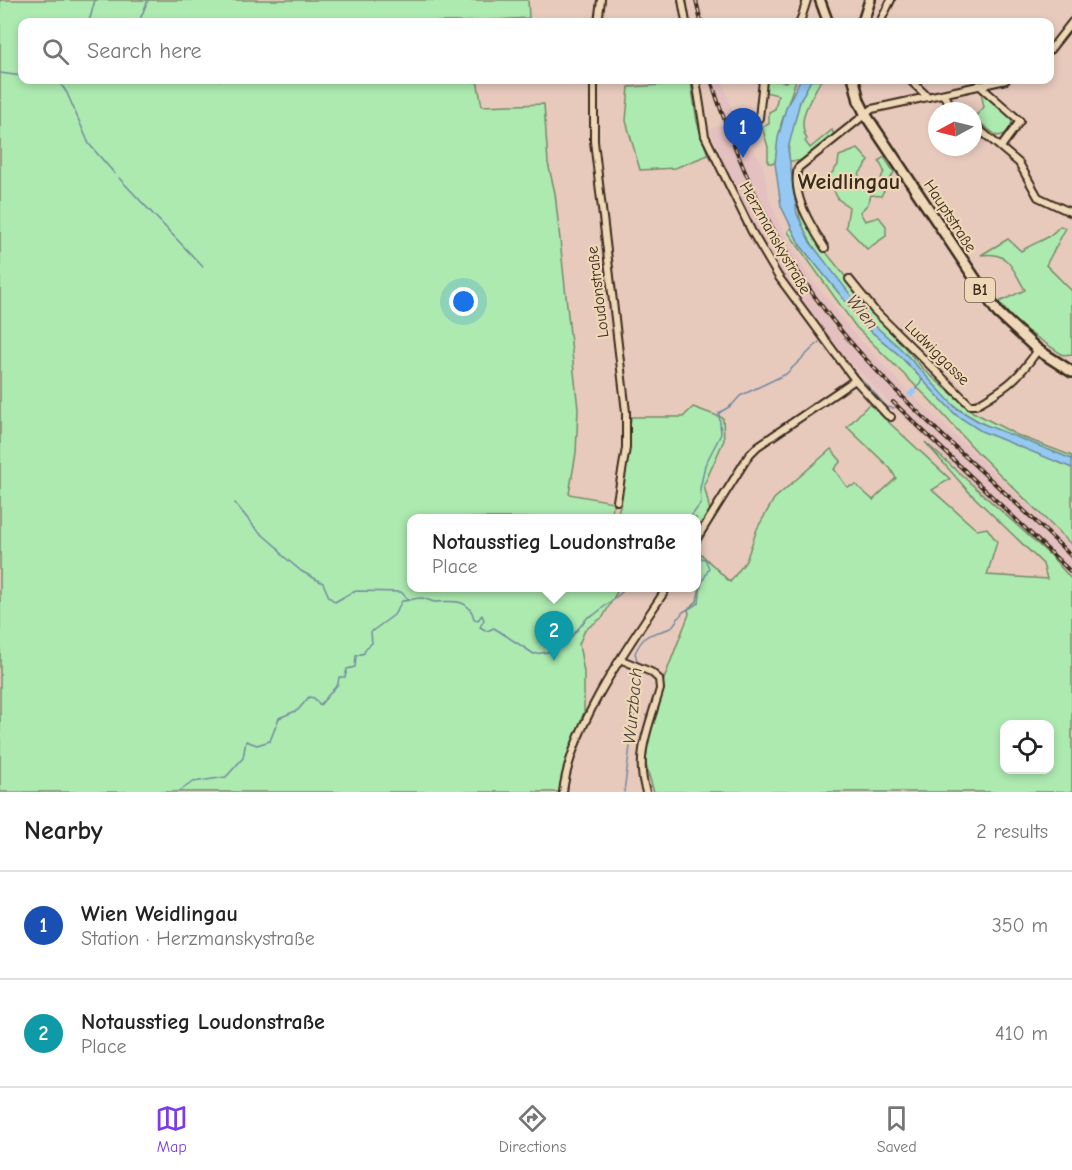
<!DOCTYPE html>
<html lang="en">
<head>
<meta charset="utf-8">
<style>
	body { margin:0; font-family:"Comic Neue",sans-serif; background:#f2f2f2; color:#222 }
	.controls { position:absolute; right:18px; bottom:18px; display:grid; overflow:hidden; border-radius:12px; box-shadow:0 3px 9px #0003 }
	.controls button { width:54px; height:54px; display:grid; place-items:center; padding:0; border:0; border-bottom:2px solid #e0e0e0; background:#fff; color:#222; font:30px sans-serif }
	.compass { position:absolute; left:928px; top:102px; width:54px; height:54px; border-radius:50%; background:#fff; box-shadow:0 3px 9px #0003; rotate:263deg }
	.you { position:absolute; left:464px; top:302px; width:21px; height:21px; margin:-15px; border:4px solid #fff; border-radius:50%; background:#1a73e8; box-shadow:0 0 0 9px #1a73e833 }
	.badge { display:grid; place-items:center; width:39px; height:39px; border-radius:50%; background:#7c3aed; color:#fff; font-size:20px; font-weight:700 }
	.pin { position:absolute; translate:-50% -50px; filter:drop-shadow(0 2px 3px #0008) }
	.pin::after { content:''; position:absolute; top:32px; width:21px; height:18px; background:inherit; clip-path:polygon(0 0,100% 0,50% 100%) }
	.popup { position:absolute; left:407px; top:514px; width:294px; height:78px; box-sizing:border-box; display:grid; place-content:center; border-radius:12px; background:#fff; filter:drop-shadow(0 2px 4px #0005); font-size:20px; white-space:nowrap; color:#767676 }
	.popup b { font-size:22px; color:#222 }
	.popup::after { content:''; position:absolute; left:50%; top:100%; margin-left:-12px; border:12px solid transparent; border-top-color:#fff }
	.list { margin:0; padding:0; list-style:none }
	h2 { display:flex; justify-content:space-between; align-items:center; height:78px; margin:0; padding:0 24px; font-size:26px }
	h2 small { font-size:20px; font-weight:400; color:#767676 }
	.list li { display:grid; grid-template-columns:39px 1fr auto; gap:18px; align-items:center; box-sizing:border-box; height:108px; padding:0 24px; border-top:2px solid #e0e0e0 }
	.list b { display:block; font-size:22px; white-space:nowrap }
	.list p { margin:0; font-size:20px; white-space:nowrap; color:#767676 }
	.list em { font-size:20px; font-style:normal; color:#767676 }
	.icon { flex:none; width:33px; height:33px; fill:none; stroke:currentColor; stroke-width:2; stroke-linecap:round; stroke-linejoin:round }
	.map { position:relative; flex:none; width:1072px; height:792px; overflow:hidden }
	.search { position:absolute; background:#fff; box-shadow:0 3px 9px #0003; left:18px; right:18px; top:18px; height:66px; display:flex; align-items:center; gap:15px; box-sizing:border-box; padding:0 21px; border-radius:12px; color:#767676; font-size:22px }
	.sheet { height:294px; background:#fff }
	nav { display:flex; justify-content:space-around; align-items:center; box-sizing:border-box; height:84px; border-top:2px solid #e0e0e0; background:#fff; font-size:16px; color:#767676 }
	nav a { display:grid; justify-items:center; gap:3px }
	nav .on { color:#7c3aed }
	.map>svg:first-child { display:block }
	.built { fill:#e4c0c1 }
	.green { fill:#adeab0; stroke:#748a67; stroke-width:1.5; fill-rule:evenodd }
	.water { fill:#95c9f2; stroke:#71899d; stroke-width:1.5 }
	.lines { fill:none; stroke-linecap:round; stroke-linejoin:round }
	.stream { stroke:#71899d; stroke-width:1.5 }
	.canal { stroke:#95c9f2; stroke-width:6 }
	.minor-casing { stroke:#3b2a1e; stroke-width:10 }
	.secondary-casing { stroke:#3b2a1e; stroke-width:13 }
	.primary-casing { stroke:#3b2a1e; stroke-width:14 }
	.minor { stroke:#eed8b7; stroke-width:6 }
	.secondary { stroke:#eed8b7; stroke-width:8 }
	.primary { stroke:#eed8b7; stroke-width:9 }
	.rail-casing { stroke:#3b2a1e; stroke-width:4 }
	.rail { stroke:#eed8b7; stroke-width:1.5; stroke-dasharray:4.5; stroke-linecap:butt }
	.labels { text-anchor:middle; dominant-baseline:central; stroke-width:4.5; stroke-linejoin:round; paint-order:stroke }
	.shield { fill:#eed8b7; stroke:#715e4c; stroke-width:1.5 }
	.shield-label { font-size:15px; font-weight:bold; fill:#3b2a1e }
	.street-label { font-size:16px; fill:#3b2a1e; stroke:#eed8b7 }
	.water-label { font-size:18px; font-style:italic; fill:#48423e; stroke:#eed8b7 }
	.district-label { font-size:22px; font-weight:bold; fill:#3b2a1e; stroke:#eed8b7 }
</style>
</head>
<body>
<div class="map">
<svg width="1072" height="792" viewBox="0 0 1072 792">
	<rect width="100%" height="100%" fill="#e8cabd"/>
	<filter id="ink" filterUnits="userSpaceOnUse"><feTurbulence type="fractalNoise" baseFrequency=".0167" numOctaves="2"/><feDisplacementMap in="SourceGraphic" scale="12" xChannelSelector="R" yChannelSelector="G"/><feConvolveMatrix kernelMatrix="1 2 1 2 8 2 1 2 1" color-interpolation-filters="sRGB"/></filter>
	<g filter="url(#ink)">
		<polygon class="built" points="708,80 722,80 743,141 749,149 753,148 763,166 769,196 779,223 810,277 853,332 903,386 1072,547 1072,577 1042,546 1034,544 1003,515 899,413 842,353 804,306 764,245 726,169 710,129 723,124"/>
		<g class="green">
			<polygon points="0,0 528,0 529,18 465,22 22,22 22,80 477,80 482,106 544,104 548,163 555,193 578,409 576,453 569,494 613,502 612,518 412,518 412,588 619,588 603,617 585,630 579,644 584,672 584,712 564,768 562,792 0,792"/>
			<polygon points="767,80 786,82 786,80 796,80 781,124 775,163 768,163 768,147 762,127 769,124 769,112 775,109 778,95 765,92"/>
			<path d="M811,80H821C812,98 795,119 807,139L805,141L810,148L832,130L834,135L800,161H789C786,134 798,103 811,80Z"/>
			<polygon points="691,83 697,122 708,155 675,168 640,170 626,121 629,87"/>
			<path d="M981,92L1012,119C1011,131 1009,134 997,136L974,118L984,107Z"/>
			<polygon points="858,149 869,161 859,174 857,185 868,188 879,184 884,171 879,161 884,157 894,172 881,196 871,195 868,204 860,212 865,221 879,217 886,226 886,236 867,249 846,227 849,207 838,199 828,178 838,165 839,156"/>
			<path d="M800,208L814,237L867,304L924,370L973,412L1017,435L1072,456V459C1034,445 993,433 959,409C941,397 926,376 911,360C898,346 883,335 871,322C856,306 791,226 800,208Z"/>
			<path d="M1060,226L1066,228L1046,265L1072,291V354L1063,355L1017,324L999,302L1025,290C1012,268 1009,251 981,255L1008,239L1021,251C1037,241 1047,241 1060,226Z"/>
			<polygon points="791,227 800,245 867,328 898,354 956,415 1072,468 1072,545 978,453 930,400 856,327 788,232"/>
			<path d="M869,404L950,479L932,490L977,530L987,528L997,542L987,575L1047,579L1043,564L968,491L925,442L1052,557L1072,580V792H654C651,782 647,771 645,760C641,729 677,646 689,614L688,609L697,601L700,586L697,581V550L730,582L746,561L757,529L774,499L831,449L841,461L834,469L847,487L856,485L873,500L896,478L890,468L847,427ZM1004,724H1050V770H1004Z"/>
			<polygon points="693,407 723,418 724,440 704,485 710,511 697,534 696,518 616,518 621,503 631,417 683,417"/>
		</g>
		<polygon class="water" points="800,80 811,80 800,101 788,149 797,214 810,242 872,323 900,348 956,408 981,423 1072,459 1072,468 981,431 956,415 898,354 867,328 800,245 781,206 775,163 778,138 786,108"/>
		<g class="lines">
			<g class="stream">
				<polyline points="89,22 95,0"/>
				<polyline points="139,22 148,0"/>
				<polyline points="0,73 22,76"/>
				<polyline points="48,80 70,80"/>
				<polyline points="58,80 67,93 89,144 115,174"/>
				<polyline points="119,178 203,267"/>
				<polyline points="842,358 887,407 894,408"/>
				<polyline points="916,389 922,380"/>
				<polyline points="235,503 256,529 278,548 282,555 301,571 323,583 329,597 335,602 354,591 401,592 409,600"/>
				<polyline points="690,518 701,503 700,489 705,465 721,434 719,413 732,405 740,396 786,374 819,342"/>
				<polyline points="567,642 588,617 594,615 627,588"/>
				<path d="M638,664L635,653C646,630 651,636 671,628L683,612L699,603L701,585L709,568L705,559L696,557"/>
				<path d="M178,792L193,782L226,777L243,758L246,741L257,745L270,741L279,718L298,710L309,697L314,698L320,705L338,684L339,677H345L347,669L355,667L356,656L364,653L366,648L372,643L371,632L394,615L402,601C409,601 414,598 421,598C426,598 431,602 435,602C452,601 470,598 474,619L478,620L482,615L484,620L480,627L487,631L494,628L534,654L548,652L552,646L561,644"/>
				<polyline points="624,792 640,671"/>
			</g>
			<polyline class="canal" points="911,394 913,392"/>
			<defs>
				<g id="minor">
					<polyline points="682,0 686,22"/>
					<polyline points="598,22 601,0"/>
					<polyline points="800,22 807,0"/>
					<polyline points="880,22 891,0"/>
					<polyline points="1050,50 1072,22"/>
					<polyline points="594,80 594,141 626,412 626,448 617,501"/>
					<polyline points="696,80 705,136 752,232 778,276 855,380 758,446 749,455 696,540"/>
					<polyline points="910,80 928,97"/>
					<polyline points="979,85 1020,121 1001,147"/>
					<polyline points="942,94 957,111"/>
					<polyline points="759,118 763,80"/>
					<polyline points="973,124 1019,163 1038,197 1072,213"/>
					<path d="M825,248C811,226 791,195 798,168L872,109L1006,80"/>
					<path d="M849,279L874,310L970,405H976C1007,387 1017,380 1038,350"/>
					<polyline points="855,380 887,415 891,417"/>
					<path d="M622,660L651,672L659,679L660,689C650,724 634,756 646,792"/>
					<path d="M563,792C571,725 630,643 667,588"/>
				</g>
				<polyline id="secondary" points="820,0 828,22"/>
				<g id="primary">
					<polyline points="863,22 870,0"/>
					<polyline points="854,80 859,101 867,117 998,313 1038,350 1072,372"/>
				</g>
			</defs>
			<use href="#minor" class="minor-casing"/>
			<use href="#secondary" class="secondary-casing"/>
			<use href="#primary" class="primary-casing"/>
			<use href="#minor" class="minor"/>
			<use href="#secondary" class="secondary"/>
			<use href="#primary" class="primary"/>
			<defs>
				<g id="rail">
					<polyline points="696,0 701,22"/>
					<path d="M711,80C740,172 784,265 848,339C916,418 999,483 1072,557"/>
					<polyline points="893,402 1072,573"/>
				</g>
			</defs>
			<use href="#rail" class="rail-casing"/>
			<use href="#rail" class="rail"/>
		</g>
	</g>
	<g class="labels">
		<rect class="shield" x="965" y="278" width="30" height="24" rx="4.5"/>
		<g class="shield-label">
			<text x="980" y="290">B1</text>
		</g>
		<g class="street-label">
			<text transform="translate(950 216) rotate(57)">Hauptstraße</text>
			<text transform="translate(775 238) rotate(60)">Herzmanskystraße</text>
			<text transform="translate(598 292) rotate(-97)">Loudonstraße</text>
			<text transform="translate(937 353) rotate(45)">Ludwiggasse</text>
		</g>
		<g class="water-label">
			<text transform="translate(862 312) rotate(51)">Wien</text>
			<text transform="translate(633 706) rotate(-85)">Wurzbach</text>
		</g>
		<g class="district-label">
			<text x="849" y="182">Weidlingau</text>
		</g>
	</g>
</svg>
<div class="controls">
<button><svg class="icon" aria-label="locate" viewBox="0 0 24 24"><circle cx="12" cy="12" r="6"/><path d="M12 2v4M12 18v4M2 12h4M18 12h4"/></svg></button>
</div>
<svg class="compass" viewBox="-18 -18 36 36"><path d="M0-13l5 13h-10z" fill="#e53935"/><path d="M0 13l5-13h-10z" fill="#767676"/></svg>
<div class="you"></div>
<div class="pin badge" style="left:743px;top:158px;background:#1a4fb4">1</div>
<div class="pin badge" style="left:554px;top:661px;background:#0f9aa8">2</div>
<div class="popup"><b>Notausstieg Loudonstraße</b>Place</div>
<div class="search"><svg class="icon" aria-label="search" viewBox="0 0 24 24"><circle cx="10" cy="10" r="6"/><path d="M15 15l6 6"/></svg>Search here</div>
</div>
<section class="sheet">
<h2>Nearby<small>2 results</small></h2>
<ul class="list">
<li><span class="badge" style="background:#1a4fb4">1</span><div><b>Wien Weidlingau</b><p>Station · Herzmanskystraße</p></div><em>350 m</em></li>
<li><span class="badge" style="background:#0f9aa8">2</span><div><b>Notausstieg Loudonstraße</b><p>Place</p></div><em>410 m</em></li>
</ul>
</section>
<nav>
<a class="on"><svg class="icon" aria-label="map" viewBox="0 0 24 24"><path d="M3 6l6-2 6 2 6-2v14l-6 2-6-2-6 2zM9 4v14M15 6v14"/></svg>Map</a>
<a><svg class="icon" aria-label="directions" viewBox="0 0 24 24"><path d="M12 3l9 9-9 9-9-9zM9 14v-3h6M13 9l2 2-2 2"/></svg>Directions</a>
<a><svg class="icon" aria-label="saved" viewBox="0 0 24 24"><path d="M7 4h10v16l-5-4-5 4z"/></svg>Saved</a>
</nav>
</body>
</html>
